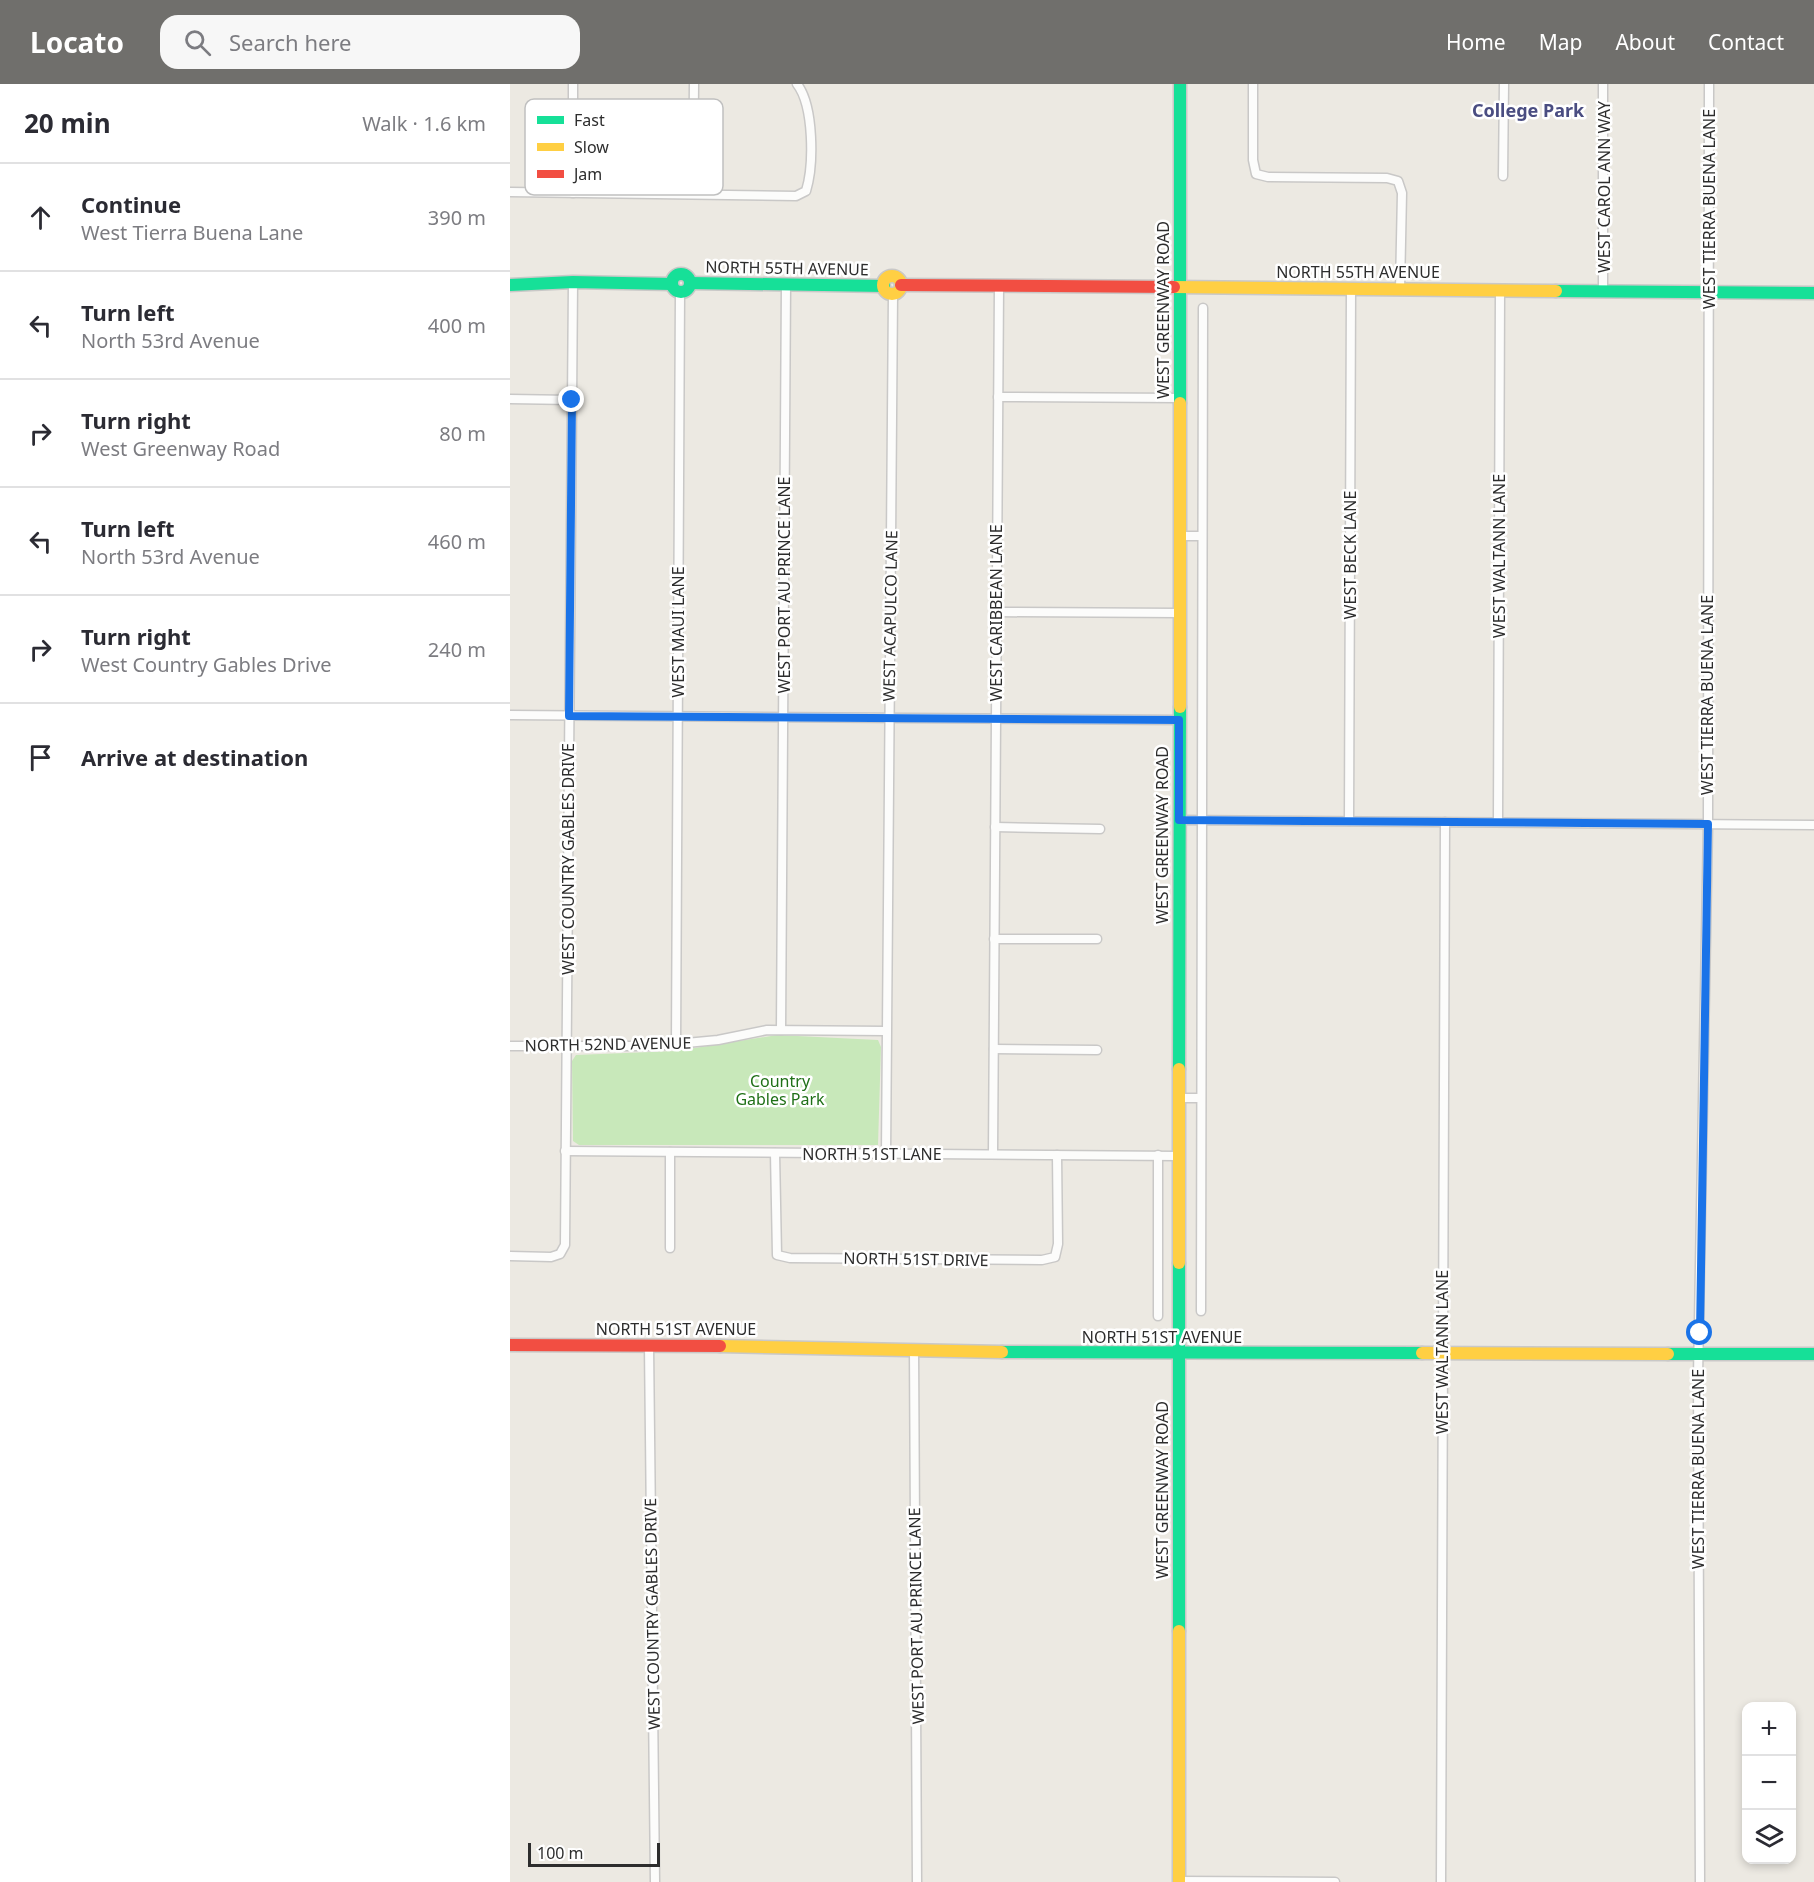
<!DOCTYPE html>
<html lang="en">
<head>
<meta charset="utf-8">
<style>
	body { margin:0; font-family:"Noto Sans",sans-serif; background:#f7f7f7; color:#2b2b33 }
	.controls { position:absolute; right:18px; bottom:18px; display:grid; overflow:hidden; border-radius:12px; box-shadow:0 3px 9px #0003 }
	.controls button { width:54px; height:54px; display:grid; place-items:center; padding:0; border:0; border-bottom:2px solid #e1e1e2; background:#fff; color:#2b2b33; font:30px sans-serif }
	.scale { position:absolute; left:18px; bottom:15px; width:132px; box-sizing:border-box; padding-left:6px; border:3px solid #2d2d2d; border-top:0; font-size:16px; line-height:21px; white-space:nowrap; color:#2d2d2d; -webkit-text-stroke:4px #fff; paint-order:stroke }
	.stop { position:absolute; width:18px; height:18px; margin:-14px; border:4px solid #1a73e8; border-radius:50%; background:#fff }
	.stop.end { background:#1a73e8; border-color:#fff; box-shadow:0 2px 6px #0008 }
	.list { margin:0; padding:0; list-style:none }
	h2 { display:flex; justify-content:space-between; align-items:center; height:78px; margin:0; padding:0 24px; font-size:26px }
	h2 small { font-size:20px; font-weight:400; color:#7c7c81 }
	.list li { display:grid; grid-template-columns:39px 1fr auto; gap:18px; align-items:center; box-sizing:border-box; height:108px; padding:0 24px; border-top:2px solid #e1e1e2 }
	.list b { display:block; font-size:22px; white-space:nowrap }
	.list p { margin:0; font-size:20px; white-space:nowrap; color:#7c7c81 }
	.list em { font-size:20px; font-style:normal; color:#7c7c81 }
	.icon { flex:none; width:33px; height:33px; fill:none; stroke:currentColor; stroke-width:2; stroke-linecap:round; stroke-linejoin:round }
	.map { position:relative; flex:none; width:1304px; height:1798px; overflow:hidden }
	header { display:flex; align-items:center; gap:36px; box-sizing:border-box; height:84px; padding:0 30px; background:#706f6c; color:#fff }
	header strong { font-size:28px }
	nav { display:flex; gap:33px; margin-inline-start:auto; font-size:21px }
	.search { width:420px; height:54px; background:#f7f7f7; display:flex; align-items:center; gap:15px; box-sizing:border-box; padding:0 21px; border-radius:18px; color:#7c7c81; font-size:22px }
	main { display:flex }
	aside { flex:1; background:#fff }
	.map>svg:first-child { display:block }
	.green { fill:#c8e8ba }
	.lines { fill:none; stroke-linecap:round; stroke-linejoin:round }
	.street-casing { stroke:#c9c8c7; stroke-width:11 }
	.fast-casing { stroke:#c9c8c7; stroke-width:15 }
	.slow-casing { stroke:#c9c8c7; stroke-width:15 }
	.jam-casing { stroke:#c9c8c7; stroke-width:15 }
	.street { stroke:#fcfcfb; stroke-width:8 }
	.fast { stroke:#16e098; stroke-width:12 }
	.slow { stroke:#ffcf43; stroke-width:12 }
	.jam { stroke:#f24e42; stroke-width:12 }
	.route { stroke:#1a73e8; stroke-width:8 }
	.labels { text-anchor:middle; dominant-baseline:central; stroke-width:5; stroke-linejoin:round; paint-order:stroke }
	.street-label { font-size:16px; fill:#2d2d2d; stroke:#fff }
	.park-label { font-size:16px; fill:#1f7017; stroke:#fff }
	.neighbourhood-label { font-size:18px; font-weight:bold; fill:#4a4d81; stroke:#fff }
	.key { fill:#fff; stroke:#c0c0c0; stroke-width:1.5 }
	.key-label { font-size:16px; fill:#2d2d2d }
</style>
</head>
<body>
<header>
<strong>Locato</strong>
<div class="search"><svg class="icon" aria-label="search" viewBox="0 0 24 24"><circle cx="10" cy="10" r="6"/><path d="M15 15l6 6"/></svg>Search here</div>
<nav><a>Home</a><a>Map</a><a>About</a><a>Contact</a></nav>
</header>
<main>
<aside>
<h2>20 min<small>Walk · 1.6 km</small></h2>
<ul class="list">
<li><svg class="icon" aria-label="ahead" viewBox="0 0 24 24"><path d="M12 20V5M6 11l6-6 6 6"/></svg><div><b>Continue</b><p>West Tierra Buena Lane</p></div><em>390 m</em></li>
<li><svg class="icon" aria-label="left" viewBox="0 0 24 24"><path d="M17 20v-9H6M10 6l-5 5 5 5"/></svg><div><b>Turn left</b><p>North 53rd Avenue</p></div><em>400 m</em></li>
<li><svg class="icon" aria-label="right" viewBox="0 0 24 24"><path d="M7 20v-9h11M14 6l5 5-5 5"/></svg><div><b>Turn right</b><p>West Greenway Road</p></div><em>80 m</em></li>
<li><svg class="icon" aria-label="left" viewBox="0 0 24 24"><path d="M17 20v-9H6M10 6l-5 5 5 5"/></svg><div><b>Turn left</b><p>North 53rd Avenue</p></div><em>460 m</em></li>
<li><svg class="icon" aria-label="right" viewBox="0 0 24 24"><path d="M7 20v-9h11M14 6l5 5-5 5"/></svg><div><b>Turn right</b><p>West Country Gables Drive</p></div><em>240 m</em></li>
<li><svg class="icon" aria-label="arrive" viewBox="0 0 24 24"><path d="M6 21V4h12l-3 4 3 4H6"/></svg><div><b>Arrive at destination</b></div></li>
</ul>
</aside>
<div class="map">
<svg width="1304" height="1798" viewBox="0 0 1304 1798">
	<rect width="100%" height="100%" fill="#ece9e2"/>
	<polygon class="green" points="267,951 368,956 371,963 368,1061 69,1061 63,1057 62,977 66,971 166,967"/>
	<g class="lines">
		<defs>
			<g id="street">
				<polyline points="63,0 63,109"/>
				<polyline points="743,0 743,76 746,90 758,93 877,94 888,97 892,109 890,205"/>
				<polyline points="1093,0 1093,207"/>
				<polyline points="993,92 994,0"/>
				<path d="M0,108L286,112L296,107C304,81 304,22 287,0"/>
				<polyline points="183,110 184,0"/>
				<polyline points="488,313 670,314"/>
				<polyline points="0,315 62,316"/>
				<polyline points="669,452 692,452"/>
				<polyline points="485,528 669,529"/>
				<polyline points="0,631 669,636"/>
				<polyline points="669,736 1304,741"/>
				<polyline points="839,737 841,204"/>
				<polyline points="988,738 990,206"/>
				<polyline points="485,743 590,745"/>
				<polyline points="484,855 587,855"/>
				<polyline points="271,946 276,200"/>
				<polyline points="166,961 170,208"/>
				<polyline points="0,962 144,962 208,956 257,946 376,947"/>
				<polyline points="484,965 587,966"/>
				<polyline points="669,1014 691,1014"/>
				<polyline points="55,1067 668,1072"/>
				<polyline points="160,1068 160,1164"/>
				<polyline points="265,1069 267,1171 280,1174 532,1176 545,1173 548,1160 547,1071"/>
				<polyline points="376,1070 383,210"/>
				<polyline points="483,1070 489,203"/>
				<polyline points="648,1071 648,1232"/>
				<polyline points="0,1172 41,1173 50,1170 55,1161 63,198"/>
				<polyline points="691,1227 693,224"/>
				<polyline points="139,1262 145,1798"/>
				<polyline points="404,1265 407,1798"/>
				<polyline points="669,1797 825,1798"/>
				<polyline points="931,1798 935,738"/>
				<polyline points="1190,1798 1188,1293 1198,740 1199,0"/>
			</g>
			<g id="fast">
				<circle cx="171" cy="199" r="9"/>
				<polyline points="180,199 374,202"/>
				<polyline points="0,201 63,198 162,200"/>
				<polyline points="1046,207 1304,209"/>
				<polyline points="670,319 670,0"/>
				<polyline points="669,985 670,623"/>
				<polyline points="492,1268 912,1269"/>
				<polyline points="1158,1270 1304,1270"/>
				<polyline points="669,1547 669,1179"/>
			</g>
			<g id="slow">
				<circle cx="382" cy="201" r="9"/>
				<polyline points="664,203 1046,207"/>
				<polyline points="670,623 670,319"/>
				<polyline points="669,1179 669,985"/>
				<polyline points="210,1262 492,1268"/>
				<polyline points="912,1269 1158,1270"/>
				<polyline points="669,1798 669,1547"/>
			</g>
			<g id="jam">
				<polyline points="391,201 664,203"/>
				<polyline points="0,1261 210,1262"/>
			</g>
		</defs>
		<use href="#street" class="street-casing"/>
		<use href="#fast" class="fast-casing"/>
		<use href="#slow" class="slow-casing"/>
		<use href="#jam" class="jam-casing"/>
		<use href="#street" class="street"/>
		<use href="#fast" class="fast"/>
		<use href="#slow" class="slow"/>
		<use href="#jam" class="jam"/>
	</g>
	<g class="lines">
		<polyline class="route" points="62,316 59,632 669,636 669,736 1198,740 1190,1249"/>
	</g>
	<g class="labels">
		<g class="street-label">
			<text transform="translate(1094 103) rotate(-90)">WEST CAROL ANN WAY</text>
			<text transform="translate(1199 125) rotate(-90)">WEST TIERRA BUENA LANE</text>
			<text transform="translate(277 184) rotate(1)">NORTH 55TH AVENUE</text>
			<text x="848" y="188">NORTH 55TH AVENUE</text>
			<text transform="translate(653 226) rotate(-90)">WEST GREENWAY ROAD</text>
			<text transform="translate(840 471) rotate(-90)">WEST BECK LANE</text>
			<text transform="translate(989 472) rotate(-90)">WEST WALTANN LANE</text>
			<text transform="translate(274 501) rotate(-90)">WEST PORT AU PRINCE LANE</text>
			<text transform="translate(486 529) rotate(-90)">WEST CARIBBEAN LANE</text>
			<text transform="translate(380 532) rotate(-89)">WEST ACAPULCO LANE</text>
			<text transform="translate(168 548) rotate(-90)">WEST MAUI LANE</text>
			<text transform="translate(1197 611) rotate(-90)">WEST TIERRA BUENA LANE</text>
			<text transform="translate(652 751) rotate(-90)">WEST GREENWAY ROAD</text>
			<text transform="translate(58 775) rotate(-90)">WEST COUNTRY GABLES DRIVE</text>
			<text transform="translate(98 960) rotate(-1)">NORTH 52ND AVENUE</text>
			<text x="362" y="1070">NORTH 51ST LANE</text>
			<text transform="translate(406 1175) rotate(1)">NORTH 51ST DRIVE</text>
			<text x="166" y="1245">NORTH 51ST AVENUE</text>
			<text x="652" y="1253">NORTH 51ST AVENUE</text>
			<text transform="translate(932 1268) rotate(-90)">WEST WALTANN LANE</text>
			<text transform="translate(1188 1385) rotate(-90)">WEST TIERRA BUENA LANE</text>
			<text transform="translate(652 1406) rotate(-90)">WEST GREENWAY ROAD</text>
			<text transform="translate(142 1530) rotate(-91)">WEST COUNTRY GABLES DRIVE</text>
			<text transform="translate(406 1532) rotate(-91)">WEST PORT AU PRINCE LANE</text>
		</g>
		<g class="park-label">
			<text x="270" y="997">Country<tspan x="270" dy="18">Gables Park</tspan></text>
		</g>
		<g class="neighbourhood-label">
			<text x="1018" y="26">College Park</text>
		</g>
	</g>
	<rect x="15" y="15" width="198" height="96" rx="9" class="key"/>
	<rect x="27" y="32" width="27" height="8" fill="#16e098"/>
	<rect x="27" y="59" width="27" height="8" fill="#ffcf43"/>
	<rect x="27" y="86" width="27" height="8" fill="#f24e42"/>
	<g class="key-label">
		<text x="64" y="42">Fast</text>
		<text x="64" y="69">Slow</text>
		<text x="64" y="96">Jam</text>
	</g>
</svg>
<div class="controls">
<button>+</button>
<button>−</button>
<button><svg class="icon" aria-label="layers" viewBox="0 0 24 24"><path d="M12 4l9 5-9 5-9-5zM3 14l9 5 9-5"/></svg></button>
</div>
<div class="scale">100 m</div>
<div class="stop" style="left:1190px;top:1249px"></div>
<div class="stop end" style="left:62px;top:316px"></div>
</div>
</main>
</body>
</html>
